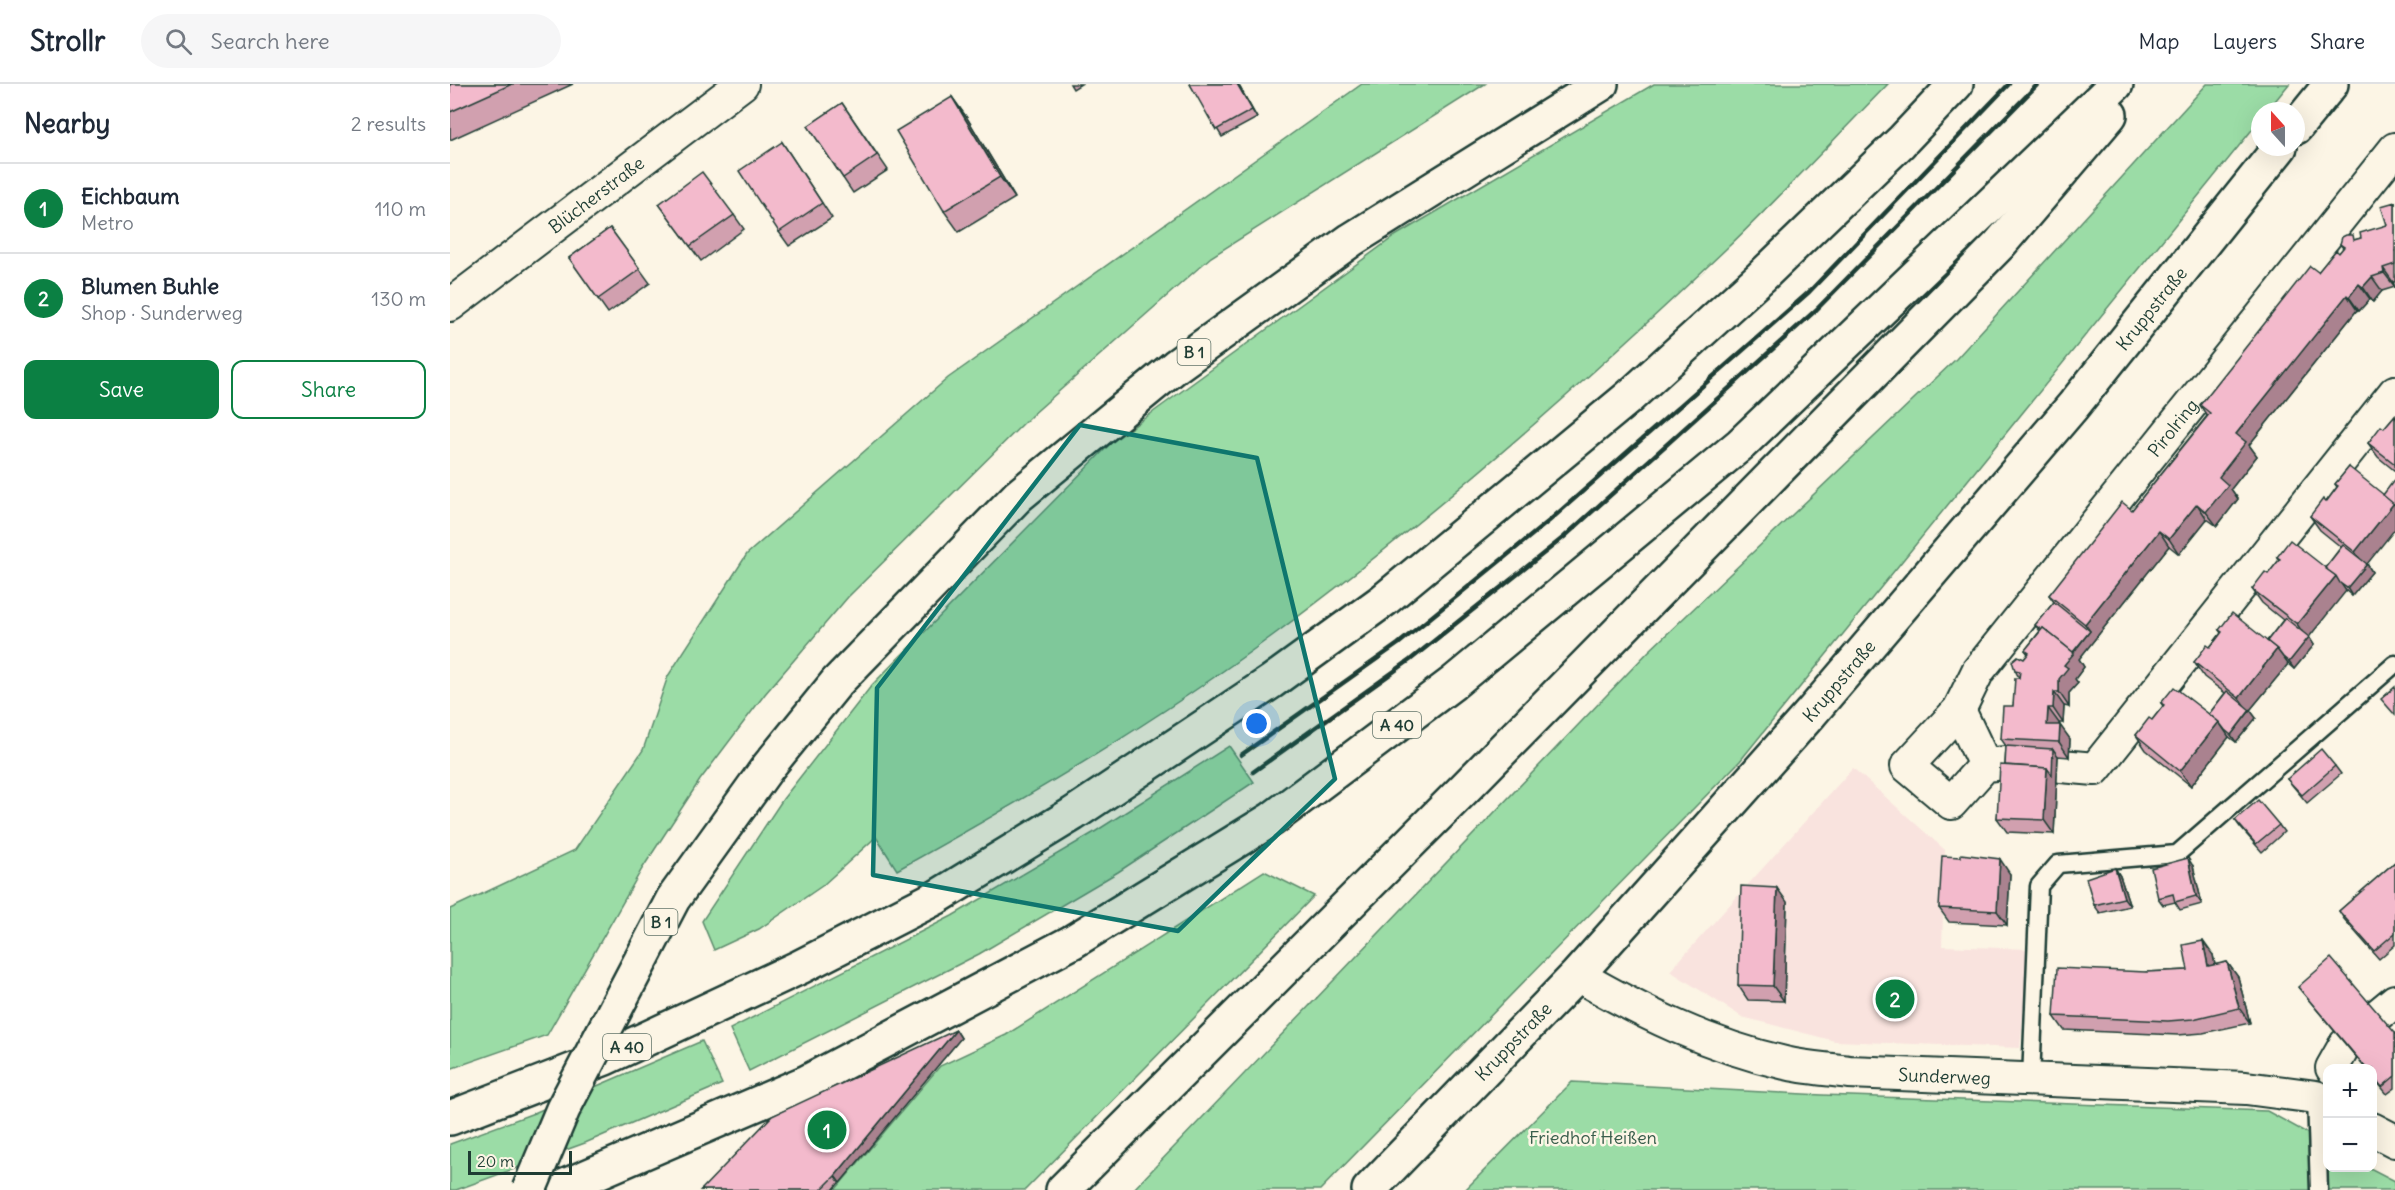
<!DOCTYPE html>
<html lang="en">
<head>
<meta charset="utf-8">
<style>
	body { margin:0; font-family:Delius,sans-serif; background:#f6f6f7; color:#1f2937 }
	.controls { position:absolute; right:18px; bottom:18px; display:grid; overflow:hidden; border-radius:12px; box-shadow:0 6px 24px #0002 }
	.controls button { width:54px; height:54px; display:grid; place-items:center; padding:0; border:0; border-bottom:2px solid #e0e1e3; background:#fff; color:#1f2937; font:30px sans-serif }
	.compass { position:absolute; left:1801px; top:18px; width:54px; height:54px; border-radius:50%; background:#fff; box-shadow:0 6px 24px #0002; rotate:339deg }
	.scale { position:absolute; left:18px; bottom:15px; width:104px; box-sizing:border-box; padding-left:6px; border:3px solid #1f3d34; border-top:0; font-size:16px; line-height:21px; white-space:nowrap; color:#1f3d34; -webkit-text-stroke:4px #fcf5e5; paint-order:stroke }
	.you { position:absolute; left:807px; top:640px; width:21px; height:21px; margin:-15px; border:4px solid #fff; border-radius:50%; background:#1a73e8; box-shadow:0 0 0 9px #1a73e833 }
	.badge { display:grid; place-items:center; width:39px; height:39px; border-radius:50%; background:#0b8043; color:#fff; font-size:20px; font-weight:700 }
	.pin { position:absolute; translate:-50% -50%; border:3px solid #fff; box-shadow:0 2px 6px #0006 }
	.list { margin:0; padding:0; list-style:none }
	h2 { display:flex; justify-content:space-between; align-items:center; height:78px; margin:0; padding:0 24px; font-size:26px }
	h2 small { font-size:20px; font-weight:400; color:#747a83 }
	.list li { display:grid; grid-template-columns:39px 1fr auto; gap:18px; align-items:center; box-sizing:border-box; height:90px; padding:0 24px; border-top:2px solid #e0e1e3 }
	.list b { display:block; font-size:22px; white-space:nowrap }
	.list p { margin:0; font-size:20px; white-space:nowrap; color:#747a83 }
	.list em { font-size:20px; font-style:normal; color:#747a83 }
	.actions { display:flex; gap:12px; padding:18px 24px }
	.actions a { flex:1; padding:14px 0; border:2px solid #0b8043; border-radius:12px; text-align:center; font-size:21px; color:#0b8043 }
	.actions .main { background:#0b8043; color:#fff }
	.icon { flex:none; width:33px; height:33px; fill:none; stroke:currentColor; stroke-width:2; stroke-linecap:round; stroke-linejoin:round }
	.map { position:relative; flex:none; width:1945px; height:1106px; overflow:hidden }
	header { display:flex; align-items:center; gap:36px; box-sizing:border-box; height:84px; padding:0 30px; background:#fff; border-bottom:2px solid #e0e1e3 }
	header strong { font-size:28px }
	nav { display:flex; gap:33px; margin-inline-start:auto; font-size:21px }
	.search { width:420px; height:54px; background:#f6f6f7; display:flex; align-items:center; gap:15px; box-sizing:border-box; padding:0 21px; border-radius:33px; color:#747a83; font-size:22px }
	main { display:flex }
	aside { flex:1; background:#fff }
	.map>svg:first-child { display:block }
	.built { fill:#f9e3de }
	.green { fill:#9bdca6; stroke:#5d8c6d; stroke-width:1.5 }
	.lines { fill:none; stroke-linecap:round; stroke-linejoin:round }
	.service-casing { stroke:#1f3d34; stroke-width:21 }
	.minor-casing { stroke:#1f3d34; stroke-width:36 }
	.tertiary-casing { stroke:#1f3d34; stroke-width:38 }
	.motorway-casing { stroke:#1f3d34; stroke-width:38 }
	.service { stroke:#fcf5e5; stroke-width:16 }
	.minor { stroke:#fcf5e5; stroke-width:32 }
	.tertiary { stroke:#fcf5e5; stroke-width:33 }
	.motorway { stroke:#fcf5e5; stroke-width:33 }
	.rail { stroke:#1f3d34; stroke-width:4.5 }
	.motorway-bridge-casing { stroke:#1f3d34; stroke-width:38; stroke-linecap:butt }
	.motorway-bridge { stroke:#fcf5e5; stroke-width:33 }
	.wall { fill:#d1a0af; stroke:#1f3d34; stroke-width:1.5 }
	.shaded-wall { fill:#aa828f; stroke:#1f3d34; stroke-width:1.5 }
	.building { fill:#f3bacc; stroke:#1f3d34; stroke-width:1.5 }
	.marked { fill:#0f766e; fill-opacity:0.2; stroke:#0f766e; stroke-width:4.5; stroke-linejoin:round }
	.labels { text-anchor:middle; dominant-baseline:central; stroke-width:5; stroke-linejoin:round; paint-order:stroke }
	.shield { fill:#fcf5e5; stroke:#617469; stroke-width:1.5 }
	.shield-label { font-size:16px; font-weight:bold; fill:#1f3d34 }
	.street-label { font-size:18px; fill:#1f3d34; stroke:#fcf5e5 }
	.park-label { font-size:18px; fill:#385d4b; stroke:#fcf5e5 }
</style>
</head>
<body>
<header>
<strong>Strollr</strong>
<div class="search"><svg class="icon" aria-label="search" viewBox="0 0 24 24"><circle cx="10" cy="10" r="6"/><path d="M15 15l6 6"/></svg>Search here</div>
<nav><a>Map</a><a>Layers</a><a>Share</a></nav>
</header>
<main>
<aside>
<h2>Nearby<small>2 results</small></h2>
<ul class="list">
<li><span class="badge">1</span><div><b>Eichbaum</b><p>Metro</p></div><em>110 m</em></li>
<li><span class="badge">2</span><div><b>Blumen Buhle</b><p>Shop · Sunderweg</p></div><em>130 m</em></li>
</ul>
<div class="actions"><a class="main">Save</a><a>Share</a></div>
</aside>
<div class="map">
<svg width="1945" height="1106" viewBox="0 0 1945 1106">
	<rect width="100%" height="100%" fill="#fcf5e5"/>
	<filter id="ink" filterUnits="userSpaceOnUse"><feTurbulence type="fractalNoise" baseFrequency=".0167" numOctaves="2"/><feDisplacementMap in="SourceGraphic" scale="12" xChannelSelector="R" yChannelSelector="G"/><feConvolveMatrix kernelMatrix="1 2 1 2 8 2 1 2 1" color-interpolation-filters="sRGB"/></filter>
	<g filter="url(#ink)">
		<polygon class="built" points="1403,684 1495,766 1492,862 1580,865 1570,964 1385,957 1292,933 1220,887"/>
		<g class="green">
			<polygon points="912,0 1035,0 761,173 581,332 398,513 315,610 250,696 192,785 97,951 0,985 0,825 125,766 193,666 218,592 297,470 498,294"/>
			<path d="M1204,0H1438C1384,55 1332,111 1277,164C1134,300 985,432 826,549C706,638 577,714 447,786L426,753L372,802L309,845L264,866L252,837L333,715L422,601L662,358L945,152Z"/>
			<polygon points="1757,0 1839,0 1817,27 1810,27 1810,36 1290,677 870,1106 683,1106 1198,568 1506,275"/>
			<polygon points="779,662 804,698 668,788 529,870 299,987 280,945 502,832 643,749"/>
			<polygon points="814,787 864,812 575,1106 385,1106 490,982 556,951"/>
			<polygon points="252,957 272,1000 135,1059 6,1106 0,1106 0,1060 84,1029"/>
			<polygon points="1122,998 1372,1011 1817,1027 1877,1060 1878,1084 1920,1084 1945,1097 1945,1106 1015,1106"/>
		</g>
		<g class="lines">
			<defs>
				<g id="service">
					<polyline points="1581,996 1589,802 1608,780 1727,770 1945,580"/>
					<polyline points="1866,1013 1869,1106"/>
				</g>
				<g id="minor">
					<path id="s1" d="M0,221L292,0"/>
					<polyline points="1509,626 1535,681"/>
					<path id="s2" d="M1556,679L1535,681L1501,719L1457,682L1509,626L1528,587L1945,65"/>
					<polyline points="1611,682 1645,685 1945,308"/>
					<path id="s3" d="M1127,891C1193,929 1260,962 1335,979C1355,984 1378,985 1399,988L1796,1004L1866,1013L1878,1020"/>
					<polyline points="1928,931 1945,917"/>
					<polyline points="1882,984 1895,961"/>
					<polyline points="1922,1045 1945,1057"/>
				</g>
				<g id="tertiary">
					<polyline points="1846,43 1881,0"/>
					<path id="s4" d="M919,1106L1127,891L1361,629L1623,322L1830,63"/>
				</g>
				<g id="motorway">
					<polyline points="387,598 568,412 726,282 901,156 1151,0"/>
					<polyline points="0,1034 155,974 350,883 487,813 623,730 821,598 934,516 1178,314 1311,193 1451,58 1506,0"/>
					<polyline points="106,1106 355,999 622,858 822,735 1003,599 1291,360 1666,0"/>
					<polyline points="613,1106 1015,704 1549,161 1660,31"/>
				</g>
			</defs>
			<use href="#service" class="service-casing"/>
			<use href="#minor" class="minor-casing"/>
			<use href="#tertiary" class="tertiary-casing"/>
			<use href="#motorway" class="motorway-casing"/>
			<use href="#service" class="service"/>
			<use href="#minor" class="minor"/>
			<use href="#tertiary" class="tertiary"/>
			<use href="#motorway" class="motorway"/>
			<g class="rail">
				<polyline points="791,671 948,560 1099,437 1359,208 1559,0"/>
				<polyline points="803,688 960,576 1114,453 1366,226 1588,0"/>
			</g>
			<defs>
				<polyline id="motorway-bridge" points="79,1106 113,1025 223,815 318,683 387,598"/>
			</defs>
			<use href="#motorway-bridge" class="motorway-bridge-casing"/>
			<use href="#motorway-bridge" class="motorway-bridge"/>
		</g>
		<g class="wall">
			<polygon points="0,0 123,0 0,56"/>
			<polygon points="620,0 631,0 623,5"/>
			<polygon points="740,0 788,0 807,34 772,53"/>
			<polygon points="502,13 517,34 565,114 509,148 494,127"/>
			<polygon points="392,19 438,86 403,109 358,42"/>
			<polygon points="332,58 382,134 339,162 329,148"/>
			<polygon points="1945,118 1945,198 1943,198 1945,203 1932,207 1923,218 1920,215 1909,227 1907,226 1799,361 1807,372 1781,405 1788,415 1767,442 1757,435 1729,470 1719,462 1629,575 1634,583 1625,595 1628,599 1619,609 1619,623 1614,622 1613,639 1609,639 1609,641 1620,655 1619,673 1608,672 1604,750 1557,748 1547,734 1555,681 1556,662 1551,655 1563,622 1569,594 1565,586 1578,570 1575,566 1590,547 1585,541 1604,518 1599,511 1682,426 1757,332 1750,321 1868,188 1889,169 1893,164 1890,160 1911,154 1937,141"/>
			<polygon points="209,120 284,131 294,145 251,177"/>
			<polygon points="160,144 200,199 158,229 119,174"/>
			<polygon points="1945,331 1945,387 1928,373 1918,359 1934,344"/>
			<polygon points="1899,383 1917,480 1922,488 1902,512 1895,506 1859,553 1864,561 1844,585 1838,580 1800,626 1806,634 1786,658 1779,653 1741,702 1696,666 1686,651 1702,636 1713,622 1711,619 1759,630 1775,609 1754,593 1744,578 1760,563 1771,549 1769,546 1817,557 1833,536 1812,519 1802,505 1818,490 1829,476 1827,473 1875,484 1891,463 1870,446 1860,432 1876,418 1887,403 1885,400"/>
			<polygon points="1885,682 1891,690 1857,719 1837,695"/>
			<polygon points="1785,736 1829,741 1834,748 1812,768 1790,743"/>
			<polygon points="1511,773 1560,790 1557,841 1499,838 1489,824"/>
			<polygon points="1945,778 1945,861 1929,875 1894,835 1889,827"/>
			<polygon points="1743,782 1752,820 1730,826 1725,818 1713,821 1708,814"/>
			<polygon points="1665,784 1670,792 1680,822 1650,829 1644,821"/>
			<polygon points="1337,818 1334,917 1298,916 1288,901"/>
			<polygon points="1763,871 1765,881 1777,878 1788,893 1800,939 1753,949 1728,951 1614,946 1604,932 1696,888 1738,886"/>
			<polygon points="1848,903 1945,949 1945,1004 1937,1010 1923,993 1923,984 1915,984"/>
			<polygon points="506,946 511,954 383,1106 251,1106"/>
		</g>
		<g class="shaded-wall">
			<polygon points="787,0 788,0 807,34 802,26"/>
			<polygon points="502,13 517,34 565,114 550,93"/>
			<polygon points="1933,184 1943,198 1945,203 1934,189"/>
			<polygon points="1922,193 1932,207 1923,218 1913,203"/>
			<polygon points="1909,200 1920,215 1909,227 1899,213"/>
			<polygon points="1897,211 1907,226 1799,361 1807,372 1781,405 1788,415 1767,442 1756,428 1769,393 1786,350"/>
			<polygon points="1944,419 1945,421 1945,445 1917,480 1922,488 1902,512 1897,504 1915,482 1905,468"/>
			<polygon points="1747,420 1757,435 1729,470 1719,455"/>
			<polygon points="1709,447 1719,462 1629,575 1634,583 1625,595 1628,599 1619,609 1619,623 1609,608 1609,595 1614,581 1640,547 1635,540"/>
			<polygon points="1886,492 1896,507 1859,553 1864,561 1844,585 1839,578 1857,555 1847,540"/>
			<polygon points="1827,565 1838,580 1800,626 1806,634 1786,658 1781,651 1799,628 1789,614"/>
			<polygon points="1604,608 1614,622 1613,639 1603,624"/>
			<polygon points="1598,624 1609,639 1608,655 1597,641"/>
			<polygon points="1769,638 1779,653 1741,702 1730,687"/>
			<polygon points="1610,641 1620,655 1619,673 1609,658"/>
			<polygon points="1603,665 1608,672 1604,750 1594,736 1597,684"/>
			<polygon points="1738,774 1743,782 1752,820 1746,812"/>
			<polygon points="1550,775 1560,790 1557,841 1547,827"/>
			<polygon points="1665,784 1670,792 1680,822 1674,814"/>
			<polygon points="1327,804 1337,818 1334,917 1323,902"/>
			<polygon points="1753,857 1763,871 1768,897 1758,882"/>
			<polygon points="1777,878 1788,893 1800,939 1789,924"/>
			<polygon points="506,946 511,954 390,1099 385,1092"/>
		</g>
		<g class="building">
			<polygon points="0,0 62,0 0,28"/>
			<polygon points="740,0 787,0 802,26 766,46"/>
			<polygon points="502,13 550,93 494,127 446,47"/>
			<polygon points="392,19 427,71 393,94 358,42"/>
			<polygon points="332,58 372,119 329,148 289,87"/>
			<polygon points="252,88 284,131 240,162 209,120"/>
			<polygon points="1945,118 1945,180 1933,184 1934,189 1922,193 1913,203 1909,200 1899,213 1897,211 1786,350 1796,358 1769,393 1778,401 1756,428 1747,420 1719,455 1709,447 1635,540 1599,511 1672,418 1682,426 1760,329 1750,321 1860,182 1868,188 1886,166 1889,169 1894,163 1890,160 1892,153 1896,151 1903,151 1904,156 1911,154 1910,149 1937,141 1931,122"/>
			<polygon points="160,144 190,185 148,215 119,174"/>
			<polygon points="1945,331 1945,380 1918,359 1931,342 1934,344"/>
			<polygon points="1899,383 1944,419 1905,468 1860,432 1873,415 1876,418 1888,402 1885,400"/>
			<polygon points="1945,395 1945,421 1933,411"/>
			<polygon points="1840,456 1886,492 1847,540 1802,505 1815,488 1818,490 1830,475 1827,473"/>
			<polygon points="1893,461 1917,480 1897,504 1890,499 1886,492 1875,484"/>
			<polygon points="1604,518 1640,547 1623,568 1593,544 1592,546 1585,541"/>
			<polygon points="1782,529 1827,565 1789,614 1744,578 1757,561 1760,563 1766,556 1772,548 1769,546"/>
			<polygon points="1835,534 1859,553 1839,578 1833,573 1827,565 1817,557"/>
			<polygon points="1593,544 1624,569 1614,581 1618,584 1609,595 1609,608 1604,608 1603,624 1598,624 1597,641 1610,641 1609,658 1551,655 1553,622 1563,622 1565,594 1569,594 1570,587 1565,586 1562,577 1568,572 1574,575 1579,569 1575,566"/>
			<polygon points="1724,603 1769,638 1730,687 1686,651 1699,634 1702,636 1714,621 1711,619"/>
			<polygon points="1945,603 1945,631 1931,615"/>
			<polygon points="1777,607 1800,626 1781,651 1775,646 1769,638 1759,630"/>
			<polygon points="1556,662 1603,665 1602,691 1597,684 1555,681"/>
			<polygon points="1871,665 1885,682 1852,711 1837,695"/>
			<polygon points="1550,681 1597,684 1594,736 1547,734"/>
			<polygon points="1808,716 1829,741 1806,760 1785,736"/>
			<polygon points="1511,770 1550,775 1547,827 1489,824 1492,772 1511,773"/>
			<polygon points="1738,774 1746,812 1725,818 1723,810 1708,814 1701,784"/>
			<polygon points="1945,778 1945,849 1924,867 1889,827"/>
			<polygon points="1665,784 1674,814 1644,821 1636,794"/>
			<polygon points="1291,802 1327,804 1323,902 1288,901"/>
			<polygon points="1753,857 1758,882 1777,878 1789,924 1743,935 1718,937 1604,932 1607,884 1696,888 1738,886 1733,861"/>
			<polygon points="1881,874 1945,949 1945,992 1932,1003 1923,992 1923,984 1916,984 1848,903"/>
			<polygon points="506,946 385,1092 371,1106 251,1106 322,1032"/>
		</g>
	</g>
	<path class="marked" d="M630,341L807,374L885,695L728,847L423,791L427,604Z"/>
	<g class="labels">
		<g class="shield">
			<rect x="727.5" y="255" width="33" height="26" rx="4.5"/>
			<rect x="923" y="628" width="48" height="26" rx="4.5"/>
			<rect x="194.5" y="825" width="33" height="26" rx="4.5"/>
			<rect x="153" y="950" width="48" height="26" rx="4.5"/>
		</g>
		<g class="shield-label">
			<text x="744" y="268">B 1</text>
			<text x="947" y="641">A 40</text>
			<text x="211" y="838">B 1</text>
			<text x="177" y="963">A 40</text>
		</g>
		<g class="street-label">
			<text stroke="none"><textPath href="#s1" startOffset="183">Blücherstraße</textPath></text>
			<text stroke="none"><textPath href="#s4" startOffset="1179">Kruppstraße</textPath></text>
			<text stroke="none"><textPath href="#s2" startOffset="561">Pirolring</textPath></text>
			<text stroke="none"><textPath href="#s4" startOffset="693">Kruppstraße</textPath></text>
			<text stroke="none"><textPath href="#s4" startOffset="207">Kruppstraße</textPath></text>
			<text stroke="none"><textPath href="#s3" startOffset="387">Sunderweg</textPath></text>
		</g>
		<g class="park-label">
			<text x="1143" y="1053">Friedhof Heißen</text>
		</g>
	</g>
</svg>
<div class="controls">
<button>+</button>
<button>−</button>
</div>
<svg class="compass" viewBox="-18 -18 36 36"><path d="M0-13l5 13h-10z" fill="#e53935"/><path d="M0 13l5-13h-10z" fill="#747a83"/></svg>
<div class="scale">20 m</div>
<div class="you"></div>
<div class="pin badge" style="left:377px;top:1046px">1</div>
<div class="pin badge" style="left:1445px;top:915px">2</div>
</div>
</main>
</body>
</html>
